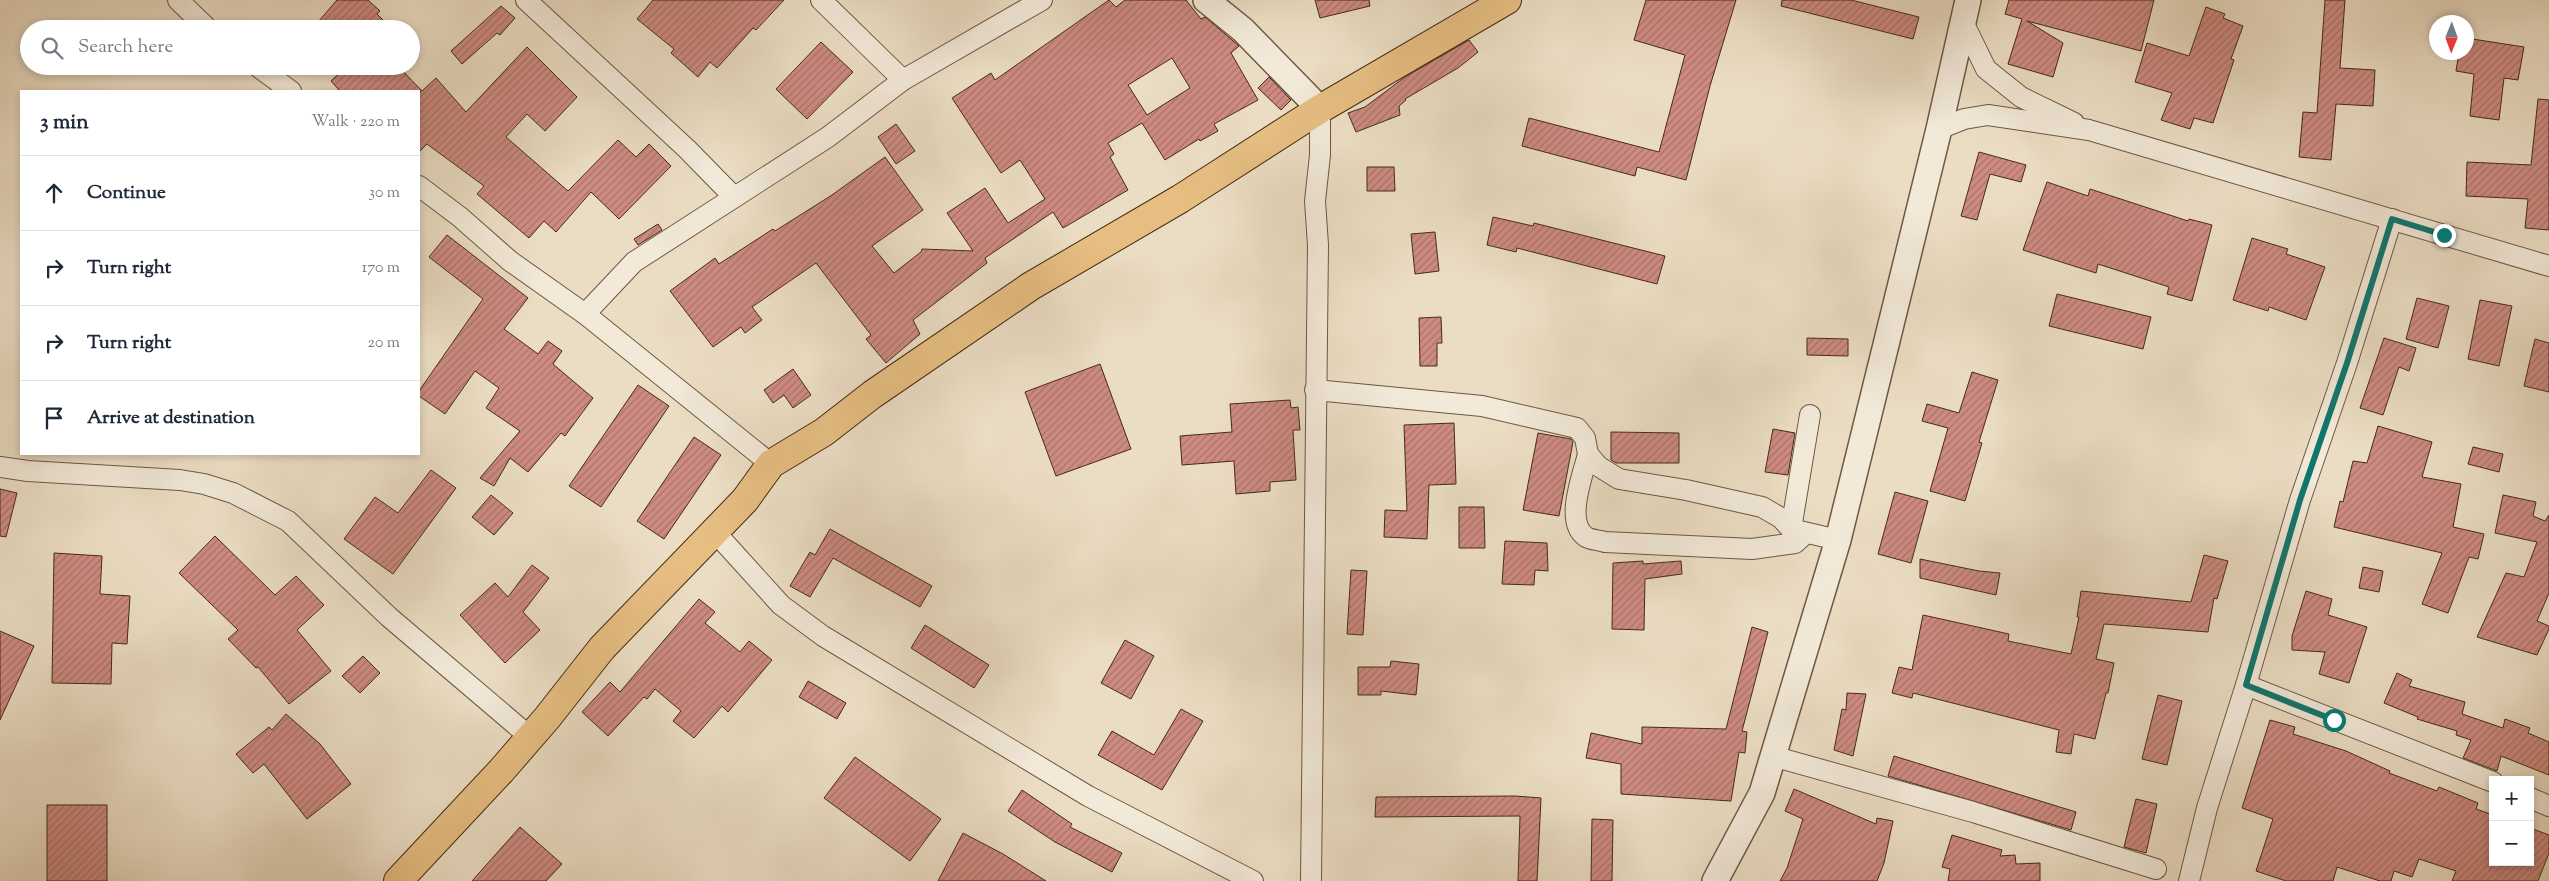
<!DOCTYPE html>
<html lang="en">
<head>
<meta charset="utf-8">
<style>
	body { margin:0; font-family:"Sorts Mill Goudy",serif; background:#f2f2f3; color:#1f2937 }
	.controls { position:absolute; right:15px; bottom:15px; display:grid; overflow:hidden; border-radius:0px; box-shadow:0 2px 8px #0003 }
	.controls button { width:45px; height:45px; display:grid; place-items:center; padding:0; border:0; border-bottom:1px solid #e0e1e3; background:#fff; color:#1f2937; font:25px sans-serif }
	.compass { position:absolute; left:2429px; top:15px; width:45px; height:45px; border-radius:50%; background:#fff; box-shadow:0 2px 8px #0003; rotate:181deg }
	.stop { position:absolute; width:15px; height:15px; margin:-11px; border:4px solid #0f766e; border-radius:50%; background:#fff }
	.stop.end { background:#0f766e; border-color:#fff; box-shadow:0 1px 5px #0008 }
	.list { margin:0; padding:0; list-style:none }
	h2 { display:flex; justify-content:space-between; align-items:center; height:65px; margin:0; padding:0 20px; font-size:21px }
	h2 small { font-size:16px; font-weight:400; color:#747a83 }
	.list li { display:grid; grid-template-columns:32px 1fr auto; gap:15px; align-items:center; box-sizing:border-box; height:75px; padding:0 20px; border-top:1px solid #e0e1e3 }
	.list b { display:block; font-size:19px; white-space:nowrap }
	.list em { font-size:16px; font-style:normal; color:#747a83 }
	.icon { flex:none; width:28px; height:28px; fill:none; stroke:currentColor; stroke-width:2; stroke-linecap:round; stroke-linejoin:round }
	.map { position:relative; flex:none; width:2549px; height:881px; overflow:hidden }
	.search { position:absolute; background:#fff; box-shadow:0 2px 8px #0003; left:20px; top:20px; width:400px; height:55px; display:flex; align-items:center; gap:12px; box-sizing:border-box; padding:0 18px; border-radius:28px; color:#747a83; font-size:19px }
	.panel { position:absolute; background:#fff; box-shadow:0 2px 8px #0003; left:20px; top:90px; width:400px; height:365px; border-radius:0px }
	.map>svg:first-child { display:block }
	.building { fill:url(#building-hatch); stroke:#452b13; fill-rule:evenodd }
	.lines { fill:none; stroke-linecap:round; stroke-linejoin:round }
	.minor-casing { stroke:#6e583f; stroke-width:22 }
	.tertiary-casing { stroke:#6e583f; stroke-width:28 }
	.primary-casing { stroke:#452b13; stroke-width:30 }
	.minor { stroke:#f2e9d9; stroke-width:20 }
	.tertiary { stroke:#f2e9d9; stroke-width:25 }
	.primary { stroke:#e6be82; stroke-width:28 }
	.route { stroke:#0f766e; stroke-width:6 }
</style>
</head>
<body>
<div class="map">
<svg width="2549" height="881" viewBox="0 0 2549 881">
	<defs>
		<pattern id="building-hatch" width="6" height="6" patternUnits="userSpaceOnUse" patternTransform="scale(1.25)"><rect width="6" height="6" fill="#ce8b83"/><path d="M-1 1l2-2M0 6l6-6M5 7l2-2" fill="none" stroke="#a9726a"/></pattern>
	</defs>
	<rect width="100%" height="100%" fill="#ebddc4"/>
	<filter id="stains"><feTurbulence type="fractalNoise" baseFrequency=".004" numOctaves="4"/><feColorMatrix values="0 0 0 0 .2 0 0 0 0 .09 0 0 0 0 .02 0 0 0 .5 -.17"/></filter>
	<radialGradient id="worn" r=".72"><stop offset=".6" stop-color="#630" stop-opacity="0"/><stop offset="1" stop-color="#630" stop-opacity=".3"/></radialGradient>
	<g class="building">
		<polygon points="337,0 368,0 380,11 377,14 392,29 312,29"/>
		<polygon points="653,0 784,0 756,30 753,28 717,68 710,62 698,77 671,53 674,49 637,19"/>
		<path d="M1109,0L1116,7L1125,0H1186L1201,19L1205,17L1239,46L1231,53L1258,100L1214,124L1218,131L1200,141L1199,139L1165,160L1142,123L1108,143L1114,154L1110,157L1128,190L1063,228L1053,212L985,258L987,263L913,320L920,334L886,363L866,339L871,335L816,263L752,307L762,320L745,333L741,327L713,347L670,291L715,258L719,264L773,229L775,231L832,195L885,157L923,210L872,246L894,273L921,252L922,249L973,251L947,213L985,188L1008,223L1045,199L1020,160L1001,173L952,98L991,73L995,80ZM1172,58L1190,88L1147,115L1128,85Z"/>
		<polygon points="1315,0 1369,0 1370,6 1320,18"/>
		<polygon points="1646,0 1736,0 1710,86 1686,180 1637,167 1635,176 1522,146 1529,118 1659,152 1685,55 1634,40"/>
		<polygon points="1782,0 1851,0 1919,17 1913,39 1781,6"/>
		<polygon points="2009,0 2154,0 2141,51 2027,21 2063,43 2053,77 2008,64 2022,19 2005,14"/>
		<polygon points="2325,0 2345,0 2340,68 2375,70 2373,106 2336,104 2331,160 2299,157 2303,112 2317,113"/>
		<polygon points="501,6 515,18 500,35 497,33 462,64 451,51"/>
		<polygon points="2206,7 2225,14 2223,18 2243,26 2231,59 2234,60 2213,123 2194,118 2190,129 2161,120 2172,93 2135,82 2147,43 2189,56"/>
		<polygon points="2466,38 2524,47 2518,80 2504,78 2499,120 2470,116 2474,74 2456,71 2459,52 2466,52"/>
		<polygon points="1469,40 1478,52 1458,68 1405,99 1406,100 1399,106 1400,115 1356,132 1348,113 1365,107 1405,77"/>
		<polygon points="821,42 853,72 807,119 776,89"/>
		<polygon points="527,47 577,97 545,131 527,114 506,137 568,191 618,140 636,157 649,144 671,166 619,219 591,192 556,232 544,221 529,238 477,194 484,186 427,144 419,152 419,94 421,91 340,91 331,81 347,66 398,66 422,91 436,78 466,112"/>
		<polygon points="1269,77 1291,100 1281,110 1258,88"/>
		<polygon points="2538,99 2549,100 2549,230 2525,228 2528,199 2466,196 2467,162 2531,165"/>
		<polygon points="896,124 915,151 896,164 878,137"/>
		<polygon points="1979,152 2026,165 2021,182 1990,174 1977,220 1961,216"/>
		<polygon points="1367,167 1394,167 1395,191 1367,191"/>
		<polygon points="2047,182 2088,196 2090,189 2188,221 2189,219 2212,225 2192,301 2167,294 2169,287 2098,264 2096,273 2023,250"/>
		<polygon points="1493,217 1533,226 1534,223 1665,256 1657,284 1517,248 1516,252 1487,245"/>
		<polygon points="658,224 662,230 638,245 634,239"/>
		<polygon points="1435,232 1439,271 1415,274 1411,234"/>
		<polygon points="447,235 528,298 504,329 538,354 548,341 562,351 553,364 593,398 565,436 561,433 528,472 510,458 494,486 480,478 520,431 486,408 499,388 475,371 445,414 419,396 419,391 483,299 429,257"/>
		<polygon points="2252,238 2288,249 2286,254 2325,267 2306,320 2269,307 2268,311 2233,300"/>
		<polygon points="2057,294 2151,317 2143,349 2049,326"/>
		<polygon points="2417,298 2449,306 2438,348 2406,339"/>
		<polygon points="2480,300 2512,306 2499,366 2468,359"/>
		<polygon points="1441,317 1442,343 1437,343 1437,366 1420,366 1419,318"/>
		<polygon points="1807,338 1848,339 1848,356 1807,355"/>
		<polygon points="2384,338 2416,348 2409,371 2399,367 2383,415 2360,408"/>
		<polygon points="2535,339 2549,343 2549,392 2524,386"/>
		<polygon points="1100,364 1131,449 1056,476 1025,392"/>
		<polygon points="793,369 811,395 793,408 784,395 773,403 764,390"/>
		<polygon points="1972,372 1998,380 1979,442 1982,443 1965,501 1930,491 1948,428 1922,421 1927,404 1959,413"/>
		<polygon points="638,385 669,406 601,507 569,486"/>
		<polygon points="1290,400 1291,408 1298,407 1300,430 1293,430 1296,480 1270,482 1270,491 1236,494 1234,461 1182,465 1180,436 1232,432 1230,404"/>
		<polygon points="1454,423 1456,484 1429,485 1427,539 1384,537 1385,510 1407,511 1404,425"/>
		<polygon points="2378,426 2432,442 2422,477 2461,484 2453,527 2484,534 2478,559 2469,557 2448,613 2422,604 2442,553 2334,527 2340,501 2343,502 2353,461 2367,463"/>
		<polygon points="1773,429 1795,433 1788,475 1765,472"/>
		<polygon points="1611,432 1679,433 1679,463 1616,463 1611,460"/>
		<polygon points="1538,433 1571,439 1573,442 1559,516 1523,510"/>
		<polygon points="694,437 721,455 664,539 637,521"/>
		<polygon points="2473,447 2503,454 2499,472 2468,464"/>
		<polygon points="431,470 456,488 393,574 344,539 375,497 398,513"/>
		<polygon points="0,489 17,493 6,537 0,536"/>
		<polygon points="1895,492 1928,501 1911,563 1878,554"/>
		<polygon points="491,495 513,513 494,535 472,517"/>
		<polygon points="2503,495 2536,502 2533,516 2545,521 2549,515 2549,593 2537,621 2549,626 2549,629 2537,655 2477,637 2506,573 2524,577 2537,542 2495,533"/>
		<polygon points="1459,507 1484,507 1485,548 1459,548"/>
		<polygon points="830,529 932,586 920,607 833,558 810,597 790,586 810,552 815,555"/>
		<polygon points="215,536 275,595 296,576 324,605 297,630 331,671 289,704 258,667 256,668 228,639 238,630 179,573"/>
		<polygon points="1505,541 1547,543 1548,571 1535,570 1534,585 1502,584"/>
		<polygon points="54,553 102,556 100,594 130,596 127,644 112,643 111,684 52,683"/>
		<polygon points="2204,555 2228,561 2217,599 2214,598 2208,632 2104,624 2096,659 2114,663 2108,693 2106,693 2095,739 2074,734 2071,754 2056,752 2059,730 1913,693 1912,698 1892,693 1899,667 1912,670 1923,615 2009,634 2008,641 2071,654 2079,617 2077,617 2081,591 2191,602"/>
		<polygon points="1920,559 1979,571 2000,573 1996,595 1920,578"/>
		<polygon points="1643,561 1643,564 1681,561 1682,574 1645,579 1644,630 1612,629 1613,563"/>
		<polygon points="532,565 549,578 523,612 540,630 505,663 460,615 495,583 508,597"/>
		<polygon points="2363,567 2383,571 2379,592 2359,588"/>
		<polygon points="1351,570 1367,571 1363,635 1347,634"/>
		<polygon points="2306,591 2332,599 2328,615 2367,627 2349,683 2319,674 2325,652 2292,650 2292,636"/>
		<polygon points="699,599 715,612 705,623 740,652 749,641 772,660 728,712 722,706 694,738 673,721 681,711 655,689 647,699 644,697 608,736 582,712 610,682 620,692"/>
		<polygon points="925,625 989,665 974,688 911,648"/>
		<polygon points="1752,627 1768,632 1742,731 1747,732 1745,753 1739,752 1731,801 1621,794 1621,764 1586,758 1591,733 1642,744 1642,727 1726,729"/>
		<polygon points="0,631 34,646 0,720"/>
		<polygon points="1125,640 1154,656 1131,699 1101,683"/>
		<polygon points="363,656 380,673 360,693 342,676"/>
		<polygon points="1391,661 1419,664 1416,695 1381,691 1381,695 1358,695 1358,667 1390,667"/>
		<polygon points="2397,673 2412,680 2409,686 2465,702 2462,714 2503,728 2505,719 2530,728 2528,733 2549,742 2549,775 2501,756 2497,771 2463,758 2471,740 2456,735 2457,731 2417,719 2418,717 2384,703"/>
		<polygon points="808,681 846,703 837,719 799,697"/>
		<polygon points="1847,693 1866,694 1853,756 1834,750 1842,709 1846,710"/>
		<polygon points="2158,695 2182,701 2167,765 2142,759"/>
		<polygon points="1181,709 1203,721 1162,790 1098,755 1112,731 1154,755"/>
		<polygon points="286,714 320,744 351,784 307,819 264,764 253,773 236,754 269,727 272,730"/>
		<polygon points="2270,720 2295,727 2293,734 2346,751 2390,771 2389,773 2437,791 2439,787 2478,803 2476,809 2493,815 2493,862 2530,862 2530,828 2549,835 2549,853 2538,881 2452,881 2456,871 2419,859 2412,877 2394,871 2391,881 2380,881 2337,867 2333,881 2286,881 2256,871 2273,819 2242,808"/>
		<polygon points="1894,756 2076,812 2071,830 1888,776"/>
		<polygon points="855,757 941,819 910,861 824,798"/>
		<polygon points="1794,789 1876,824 1877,818 1893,821 1884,863 1877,881 1780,881 1787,868 1803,819 1785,811"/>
		<polygon points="1022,790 1072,824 1070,827 1122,853 1112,872 1055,842 1008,811"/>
		<polygon points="1515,796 1541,798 1537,881 1518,881 1520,816 1375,817 1376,797"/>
		<polygon points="2136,799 2157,804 2146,853 2124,847"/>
		<rect x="47" y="805" width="60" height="76"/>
		<polygon points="1592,819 1613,820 1612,881 1591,881"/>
		<polygon points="520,827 562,864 546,881 472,881"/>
		<polygon points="963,833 1003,854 1046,881 938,881"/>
		<polygon points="1952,835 2002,850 2000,856 2015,855 2016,864 2040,863 2040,881 1948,881 1950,869 1942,867"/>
	</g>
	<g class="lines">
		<defs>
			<g id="minor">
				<polyline points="178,0 208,29"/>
				<polyline points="526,0 687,149 733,196"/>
				<polyline points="821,0 903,80"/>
				<polyline points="1963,22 1986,69 2021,97 2074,123"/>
				<polyline points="257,66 291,91"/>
				<polyline points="1939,129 1964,119 1988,115 2089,130 2549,266"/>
				<polyline points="419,186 460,217 510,261 585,314 771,464"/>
				<polyline points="585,314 634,262 828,137 903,80 1042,0"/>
				<polyline points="1315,390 1482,406 1577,428 1585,438 1588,454 1598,466 1619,479 1686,490 1762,507 1781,518 1791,529 1838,540"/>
				<path d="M1588,454C1583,475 1564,522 1586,537C1591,540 1599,540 1605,542L1752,549L1795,543L1805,534"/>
				<polyline points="0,467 28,471 180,480 204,484 233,493 288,521 389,617 530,737"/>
				<polyline points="1791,529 1810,415"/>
				<polyline points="714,531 781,605 823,636 1088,796 1253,881"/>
				<polyline points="2246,685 2493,782"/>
				<polyline points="1772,756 1973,812 2156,869"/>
				<polyline points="2530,798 2549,806"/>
				<polyline points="1311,881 1318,245 1315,201 1320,155 1320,109"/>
				<polyline points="2189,881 2207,808 2246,685 2300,500 2347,363 2392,219"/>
			</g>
			<g id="tertiary">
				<polyline points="1206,0 1243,30 1320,109"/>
				<polyline points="1715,881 1762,793 1838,540 1939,129 1968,0"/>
			</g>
			<polyline id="primary" points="398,881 501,771 547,718 602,648 745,500 771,464 824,432 873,394 1031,286 1180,199 1320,109 1507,0"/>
		</defs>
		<use href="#minor" class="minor-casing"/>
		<use href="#tertiary" class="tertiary-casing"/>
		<use href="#primary" class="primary-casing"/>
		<use href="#minor" class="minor"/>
		<use href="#tertiary" class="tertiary"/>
		<use href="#primary" class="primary"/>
	</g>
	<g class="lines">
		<polyline class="route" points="2334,720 2246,685 2300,500 2347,363 2392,219 2444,235"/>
	</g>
	<rect width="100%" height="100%" filter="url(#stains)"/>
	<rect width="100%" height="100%" fill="url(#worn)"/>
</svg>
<div class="controls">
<button>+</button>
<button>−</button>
</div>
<svg class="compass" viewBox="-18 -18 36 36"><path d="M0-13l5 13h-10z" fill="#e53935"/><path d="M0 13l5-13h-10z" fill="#747a83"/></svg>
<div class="stop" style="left:2334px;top:720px"></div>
<div class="stop end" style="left:2444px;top:235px"></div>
<div class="search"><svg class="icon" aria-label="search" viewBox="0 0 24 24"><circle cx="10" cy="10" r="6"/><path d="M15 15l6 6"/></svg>Search here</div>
<section class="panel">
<h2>3 min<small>Walk · 220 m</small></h2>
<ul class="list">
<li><svg class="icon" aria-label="ahead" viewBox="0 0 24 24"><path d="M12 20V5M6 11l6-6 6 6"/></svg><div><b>Continue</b></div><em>30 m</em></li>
<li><svg class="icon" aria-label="right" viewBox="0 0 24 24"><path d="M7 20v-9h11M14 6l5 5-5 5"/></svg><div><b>Turn right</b></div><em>170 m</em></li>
<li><svg class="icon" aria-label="right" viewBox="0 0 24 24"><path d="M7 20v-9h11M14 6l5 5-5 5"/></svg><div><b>Turn right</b></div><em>20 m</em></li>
<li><svg class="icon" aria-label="arrive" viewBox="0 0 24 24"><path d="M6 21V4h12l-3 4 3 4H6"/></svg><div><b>Arrive at destination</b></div></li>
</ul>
</section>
</div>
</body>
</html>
